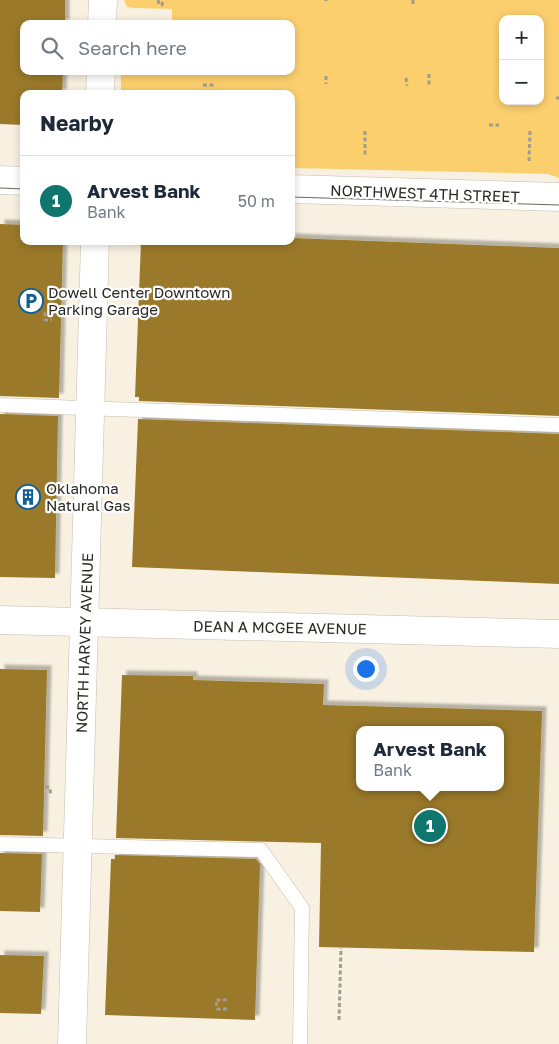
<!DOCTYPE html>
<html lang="en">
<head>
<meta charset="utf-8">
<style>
	body { margin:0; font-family:"Golos Text",sans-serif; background:#f6f6f7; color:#1f2937 }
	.controls { position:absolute; right:15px; top:15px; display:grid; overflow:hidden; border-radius:10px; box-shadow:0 2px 8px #0003 }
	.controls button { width:45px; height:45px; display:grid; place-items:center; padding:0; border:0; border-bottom:1px solid #e0e1e3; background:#fff; color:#1f2937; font:25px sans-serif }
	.you { position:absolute; left:365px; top:668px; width:18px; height:18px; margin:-12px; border:4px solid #fff; border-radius:50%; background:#1a73e8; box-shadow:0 0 0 8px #1a73e833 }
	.badge { display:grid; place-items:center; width:32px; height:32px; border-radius:50%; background:#0f766e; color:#fff; font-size:16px; font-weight:700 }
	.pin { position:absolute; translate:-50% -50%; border:2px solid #fff; box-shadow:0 1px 5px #0006 }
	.popup { position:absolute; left:356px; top:726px; width:148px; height:65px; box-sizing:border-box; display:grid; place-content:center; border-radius:10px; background:#fff; filter:drop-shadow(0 1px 4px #0005); font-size:16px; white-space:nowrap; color:#747a83 }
	.popup b { font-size:19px; color:#1f2937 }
	.popup::after { content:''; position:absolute; left:50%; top:100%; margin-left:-10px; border:10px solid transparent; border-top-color:#fff }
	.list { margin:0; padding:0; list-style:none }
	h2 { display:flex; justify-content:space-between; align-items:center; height:65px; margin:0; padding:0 20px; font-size:21px }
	h2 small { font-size:16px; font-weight:400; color:#747a83 }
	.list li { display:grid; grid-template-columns:32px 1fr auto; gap:15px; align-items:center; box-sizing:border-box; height:90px; padding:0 20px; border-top:1px solid #e0e1e3 }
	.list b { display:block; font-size:19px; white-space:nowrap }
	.list p { margin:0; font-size:16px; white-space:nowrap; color:#747a83 }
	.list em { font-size:16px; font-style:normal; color:#747a83 }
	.icon { flex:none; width:28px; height:28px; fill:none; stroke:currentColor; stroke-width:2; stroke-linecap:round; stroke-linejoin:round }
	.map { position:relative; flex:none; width:559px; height:1044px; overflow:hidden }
	.search { position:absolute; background:#fff; box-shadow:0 2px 8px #0003; left:20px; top:20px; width:275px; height:55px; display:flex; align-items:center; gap:12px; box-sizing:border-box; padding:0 18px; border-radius:10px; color:#747a83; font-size:19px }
	.panel { position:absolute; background:#fff; box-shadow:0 2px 8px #0003; left:20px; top:90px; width:275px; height:155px; border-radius:10px }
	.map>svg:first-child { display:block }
	.green { fill:#fbcf6e; fill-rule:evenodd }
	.building { fill:#9b7929; fill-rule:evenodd; filter:url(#shadow) }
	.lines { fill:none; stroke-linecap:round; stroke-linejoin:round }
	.lane-casing { stroke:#c4bdae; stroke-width:15 }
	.secondary-casing { stroke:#c4bdae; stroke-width:29 }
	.path { stroke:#a19c90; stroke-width:3; stroke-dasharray:4 2.5; stroke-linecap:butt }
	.lane { stroke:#fff; stroke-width:14 }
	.secondary { stroke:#fff; stroke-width:28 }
	.tram { stroke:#6c6860; stroke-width:1 }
	.labels { text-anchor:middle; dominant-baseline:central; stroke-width:4.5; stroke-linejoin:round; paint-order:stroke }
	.street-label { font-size:15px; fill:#2c2924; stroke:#fefefe }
	.poi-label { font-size:15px; fill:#2c2924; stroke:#fefefe; text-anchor:start }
</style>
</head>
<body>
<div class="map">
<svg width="559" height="1044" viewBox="0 0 559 1044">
	<defs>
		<filter id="shadow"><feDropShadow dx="4.5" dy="-4.5" stdDeviation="1" flood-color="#0004"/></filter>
	</defs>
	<rect width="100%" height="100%" fill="#f8f1e1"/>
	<path class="green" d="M124,0H559V178L548,174L291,168V94H121V71H291V24H172V9L133,8L127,7ZM503,19H540V101H503Z"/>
	<g class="building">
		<polygon points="0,0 65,0 65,24 24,24 24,71 63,71 62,94 24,94 24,125 0,124"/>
		<polygon points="0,224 24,225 24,241 63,241 59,398 0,396"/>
		<polygon points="291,238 559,248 559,416 139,401 139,397 135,397 141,241 291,241"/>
		<polygon points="0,414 58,416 55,578 0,577"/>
		<polygon points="138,419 559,434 559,584 132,567"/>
		<polygon points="0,669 47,670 43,836 0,835"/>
		<path d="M122,675L193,676V680L324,684L323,705L542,711L534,952L319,947L321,843L116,838ZM360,730H500V787H360Z"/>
		<polygon points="0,853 42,854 40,912 0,911"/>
		<polygon points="115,855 256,859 260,864 255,1020 105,1015 111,859 115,859"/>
		<polygon points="0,955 44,956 41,1014 0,1013"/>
	</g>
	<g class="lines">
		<defs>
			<g id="lane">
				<polyline points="0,405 559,425"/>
				<polyline points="0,844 261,850 302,908 300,1044"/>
			</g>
			<g id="secondary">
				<polyline points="102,24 103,0"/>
				<polyline points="100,94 101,71"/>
				<polyline points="0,180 24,181"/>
				<polyline points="291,189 559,197"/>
				<polyline points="0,620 559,634"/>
				<polyline points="72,1044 95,241"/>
			</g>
		</defs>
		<use href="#lane" class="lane-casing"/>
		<use href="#secondary" class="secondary-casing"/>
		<g class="path">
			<polyline points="158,0 159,4 162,5 163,0"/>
			<polyline points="326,0 326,1"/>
			<polyline points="413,0 413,4"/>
			<polyline points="429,74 429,87"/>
			<polyline points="326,76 326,84"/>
			<polyline points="406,78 407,86"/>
			<polyline points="203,85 215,85"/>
			<polyline points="217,94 217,91"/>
			<polyline points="238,94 238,92"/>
			<polyline points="556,98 559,98"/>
			<polyline points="489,125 499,125"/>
			<polyline points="365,131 365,156"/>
			<polyline points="529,161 530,130"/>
			<polyline points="52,313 45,313 45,320 52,320"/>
			<polyline points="45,787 49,787 51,794"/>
			<polyline points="227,1009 217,1009 216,1000 227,1000"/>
			<polyline points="339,1020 341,948"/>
		</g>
		<use href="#lane" class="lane"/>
		<use href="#secondary" class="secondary"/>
		<g class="tram">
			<polyline points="0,188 24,189"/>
			<polyline points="291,197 559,205"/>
		</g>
	</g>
	<defs>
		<symbol id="parking-ring" viewBox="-11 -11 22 22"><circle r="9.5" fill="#fefefe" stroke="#0f5f91" stroke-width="1.5"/><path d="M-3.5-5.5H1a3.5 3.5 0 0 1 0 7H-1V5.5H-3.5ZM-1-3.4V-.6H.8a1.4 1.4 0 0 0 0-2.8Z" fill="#0f5f91"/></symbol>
		<symbol id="building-ring" viewBox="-11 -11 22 22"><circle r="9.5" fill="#fefefe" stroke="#0f5f91" stroke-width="1.5"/><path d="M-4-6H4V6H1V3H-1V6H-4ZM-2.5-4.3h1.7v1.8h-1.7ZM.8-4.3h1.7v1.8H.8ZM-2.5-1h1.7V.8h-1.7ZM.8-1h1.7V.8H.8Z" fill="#0f5f91"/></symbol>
	</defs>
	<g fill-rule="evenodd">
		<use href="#parking-ring" x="17" y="287" width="28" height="28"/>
		<use href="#building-ring" x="14" y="483" width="28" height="28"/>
	</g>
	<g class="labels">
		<g class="street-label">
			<text transform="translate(425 193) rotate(2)">NORTHWEST 4TH STREET</text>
			<text transform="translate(280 627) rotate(1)">DEAN A MCGEE AVENUE</text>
			<text transform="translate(84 643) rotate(-88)">NORTH HARVEY AVENUE</text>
		</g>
		<g class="poi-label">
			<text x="48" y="292">Dowell Center Downtown<tspan x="48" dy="17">Parking Garage</tspan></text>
			<text x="46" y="488">Oklahoma<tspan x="46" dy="17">Natural Gas</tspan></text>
		</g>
	</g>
</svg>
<div class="controls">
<button>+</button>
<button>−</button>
</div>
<div class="you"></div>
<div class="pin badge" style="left:430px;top:826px">1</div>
<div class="popup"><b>Arvest Bank</b>Bank</div>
<div class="search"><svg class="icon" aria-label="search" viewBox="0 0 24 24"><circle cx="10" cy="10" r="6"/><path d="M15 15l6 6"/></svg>Search here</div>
<section class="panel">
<h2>Nearby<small></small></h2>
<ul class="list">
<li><span class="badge">1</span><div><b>Arvest Bank</b><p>Bank</p></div><em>50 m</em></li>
</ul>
</section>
</div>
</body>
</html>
